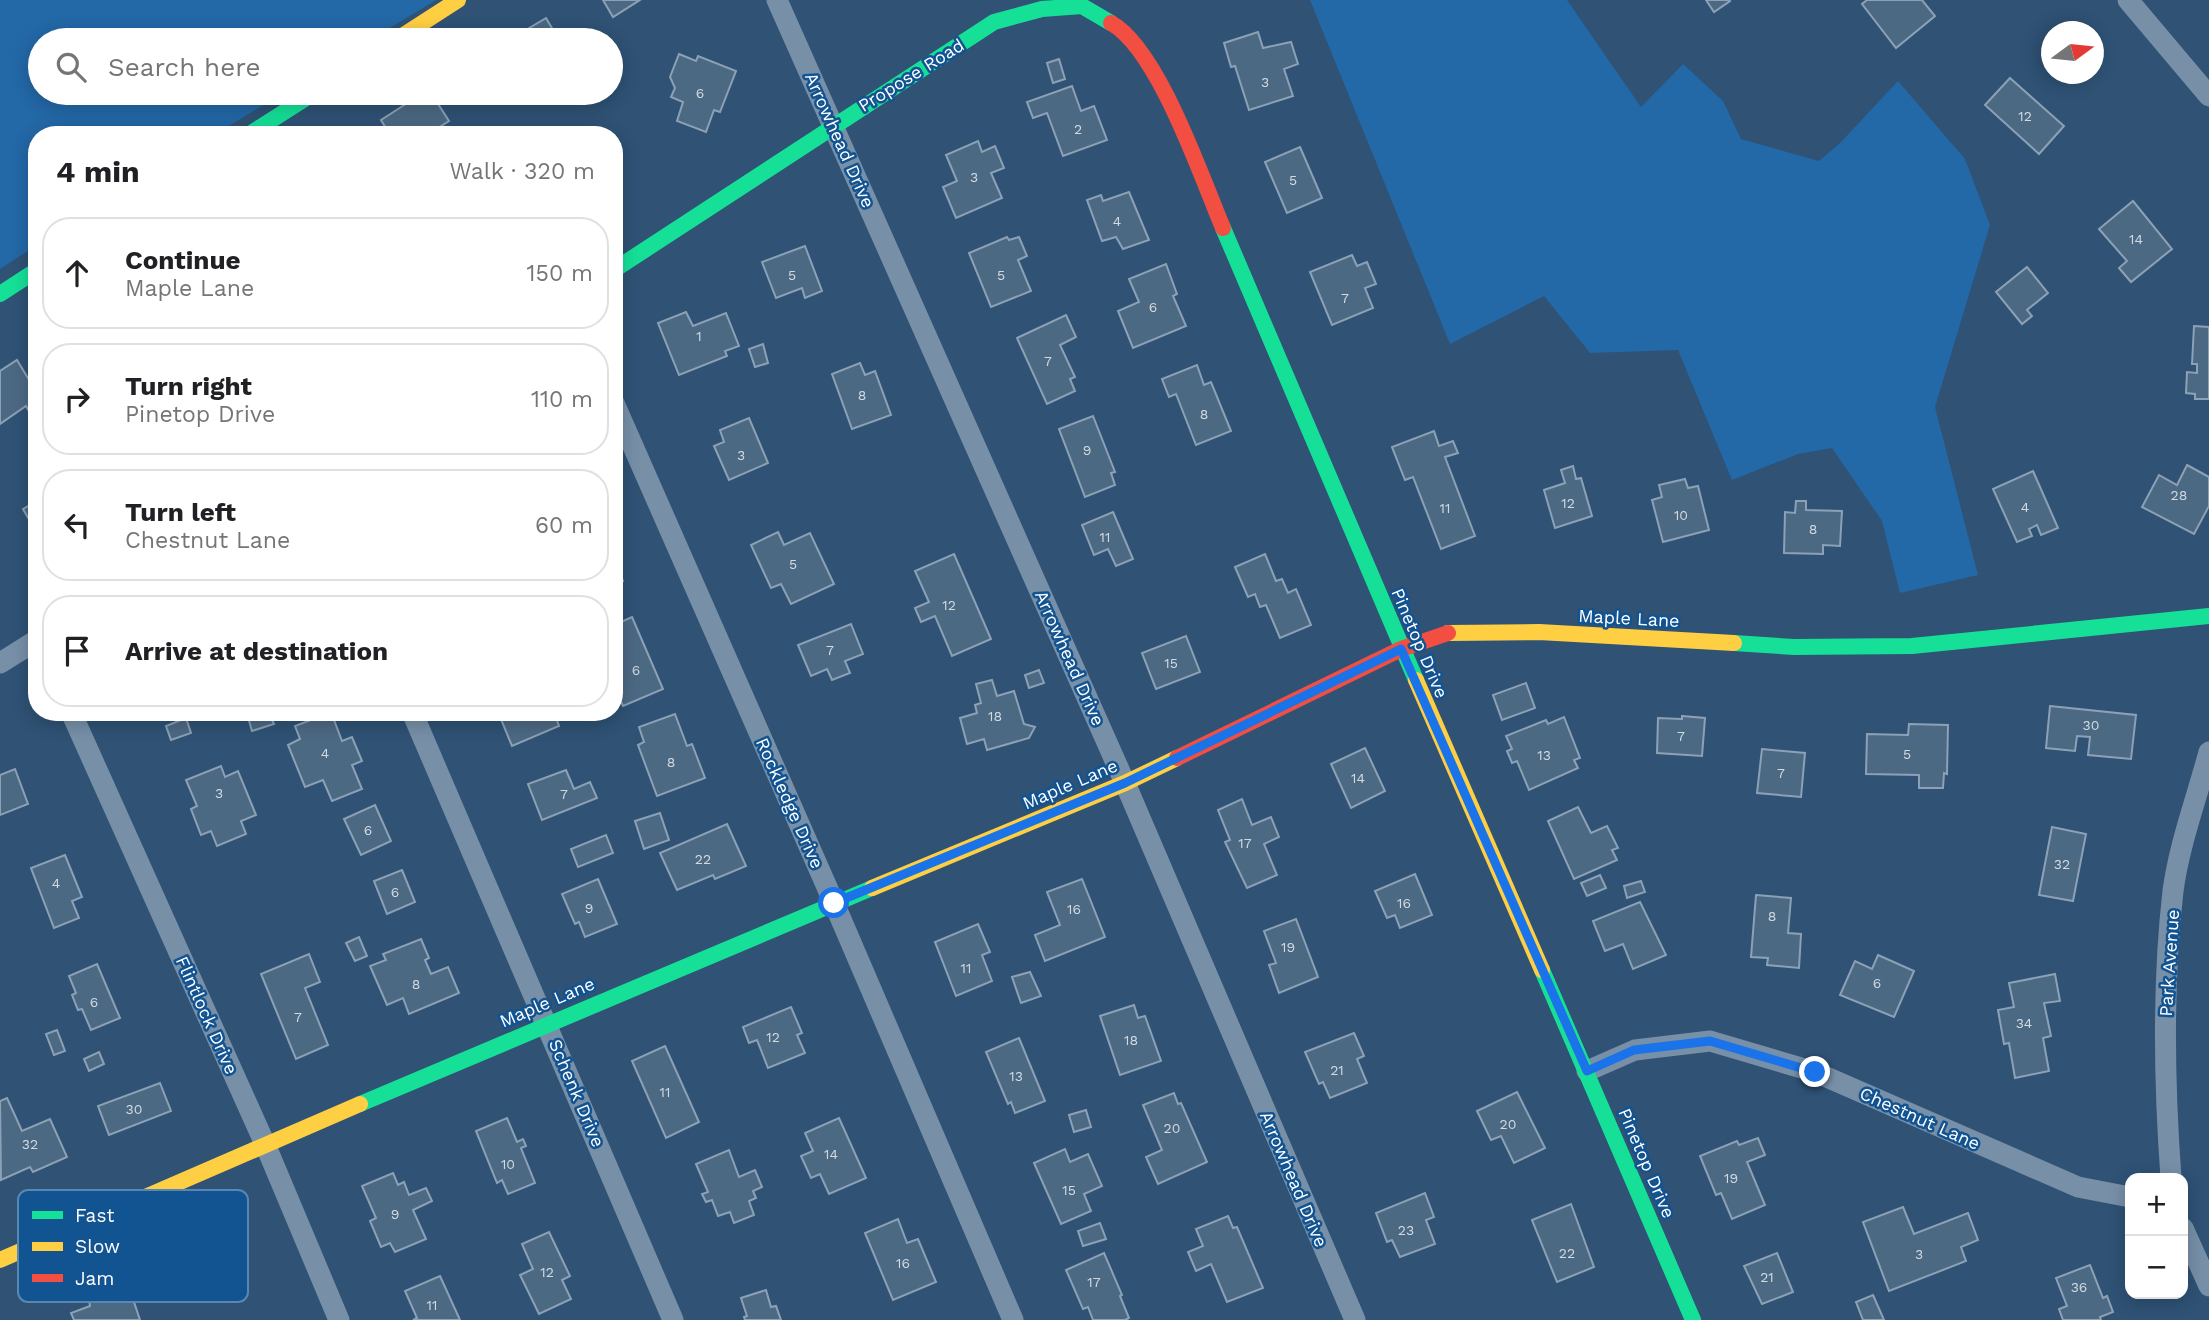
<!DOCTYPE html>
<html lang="en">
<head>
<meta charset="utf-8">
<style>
	body { margin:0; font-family:"Work Sans",sans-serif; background:#f2f2f2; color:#202124 }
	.controls { position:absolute; right:21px; bottom:21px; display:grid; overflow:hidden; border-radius:14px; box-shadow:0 4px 18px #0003 }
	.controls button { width:63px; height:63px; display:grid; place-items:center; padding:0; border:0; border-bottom:2px solid #e0e0e0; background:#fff; color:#202124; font:35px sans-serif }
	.compass { position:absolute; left:2041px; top:21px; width:63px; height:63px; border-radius:50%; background:#fff; box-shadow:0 4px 18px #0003; rotate:75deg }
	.stop { position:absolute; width:21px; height:21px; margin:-16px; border:5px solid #1a73e8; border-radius:50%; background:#fff }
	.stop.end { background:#1a73e8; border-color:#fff; box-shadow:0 2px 7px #0008 }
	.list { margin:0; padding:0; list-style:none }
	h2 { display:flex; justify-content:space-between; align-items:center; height:91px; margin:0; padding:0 28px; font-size:30px }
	h2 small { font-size:23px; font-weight:400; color:#757577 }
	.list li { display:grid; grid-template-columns:46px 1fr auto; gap:21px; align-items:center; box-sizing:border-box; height:112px; margin:0 14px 14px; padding:0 14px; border:2px solid #e0e0e0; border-radius:28px }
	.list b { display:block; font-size:26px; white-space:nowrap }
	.list p { margin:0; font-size:23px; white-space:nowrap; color:#757577 }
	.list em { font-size:23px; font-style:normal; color:#757577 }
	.icon { flex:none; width:38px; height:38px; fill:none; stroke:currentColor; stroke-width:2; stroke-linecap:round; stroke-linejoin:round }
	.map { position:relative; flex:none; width:2209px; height:1320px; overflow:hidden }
	.search { position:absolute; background:#fff; box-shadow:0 4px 18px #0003; left:28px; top:28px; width:595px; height:77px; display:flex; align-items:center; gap:18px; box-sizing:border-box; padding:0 24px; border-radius:38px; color:#757577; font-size:26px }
	.panel { position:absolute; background:#fff; box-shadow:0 4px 18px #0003; left:28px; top:126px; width:595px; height:595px; border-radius:28px }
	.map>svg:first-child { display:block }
	.green { fill:#2368a7 }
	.building { fill:#4c6984; stroke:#8ca1b6; stroke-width:2 }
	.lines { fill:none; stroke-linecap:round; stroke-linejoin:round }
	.street { stroke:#7790a8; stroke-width:21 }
	.fast { stroke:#16e098; stroke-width:16 }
	.slow { stroke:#ffcf43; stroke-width:16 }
	.jam { stroke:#f24e42; stroke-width:16 }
	.route { stroke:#1a73e8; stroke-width:9 }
	.labels { text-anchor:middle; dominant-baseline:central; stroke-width:5; stroke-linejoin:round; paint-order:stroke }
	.number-label { font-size:14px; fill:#d2dae0 }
	.street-label { font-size:18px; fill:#fff; stroke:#125392 }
	.key { fill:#125392; stroke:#5987b3; stroke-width:2 }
	.key-label { font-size:19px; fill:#fff }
</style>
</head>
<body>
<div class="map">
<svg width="2209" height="1320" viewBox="0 0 2209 1320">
	<rect width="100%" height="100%" fill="#2f5275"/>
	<g class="green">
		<polygon points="0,0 436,0 370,40 40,40 40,93 283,93 214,135 37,135 37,245 0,269"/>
		<polygon points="1310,0 1567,0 1641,107 1683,64 1723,101 1741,139 1819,161 1840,143 1898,81 1965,159 1990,225 1935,407 1978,575 1900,593 1882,521 1832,448 1798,454 1732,480 1678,350 1590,353 1544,296 1450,344"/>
	</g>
	<g class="building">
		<polygon points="603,0 640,0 613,17"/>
		<polygon points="1706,0 1729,0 1730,1 1714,12"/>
		<polygon points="1867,0 1922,0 1935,16 1896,48 1862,4"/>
		<polygon points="546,18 559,40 509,40"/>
		<polygon points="1258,32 1263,48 1291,42 1298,64 1284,69 1293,96 1249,110 1235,66 1231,67 1224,43"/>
		<polygon points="679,54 696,61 698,56 736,71 720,112 714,110 706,132 677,121 683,102 671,97 675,88 670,77"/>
		<polygon points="1059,59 1065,79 1053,83 1047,63"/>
		<polygon points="2010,78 2064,126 2039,154 1985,105"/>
		<polygon points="1072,86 1081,111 1094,106 1107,140 1063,156 1047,113 1033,118 1027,102"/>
		<polygon points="423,93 431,93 449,121 427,135 390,135 381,120"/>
		<polygon points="978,141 982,152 995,146 1004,168 991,173 1002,198 956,218 943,187 957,181 946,155"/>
		<polygon points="1300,147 1322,198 1287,213 1265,162"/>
		<polygon points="1129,192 1149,240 1123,249 1116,237 1102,241 1087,200 1101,195 1103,201"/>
		<polygon points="2133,201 2172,249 2131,282 2119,268 2127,261 2099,229"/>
		<polygon points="1007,237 1009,240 1019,237 1027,256 1018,260 1031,291 991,307 969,253"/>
		<polygon points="805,246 822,291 805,298 802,288 776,298 762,262"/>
		<polygon points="1352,255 1357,266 1367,262 1376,284 1365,288 1373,308 1332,325 1310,272"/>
		<polygon points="1166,264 1177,294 1173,296 1186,326 1133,348 1118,311 1139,302 1129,279"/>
		<polygon points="2027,267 2048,293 2027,310 2032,316 2022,324 1996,292"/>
		<polygon points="686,312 693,326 726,313 739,346 725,351 727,356 679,375 658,323"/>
		<polygon points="1066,315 1076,337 1060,345 1075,377 1070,379 1075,391 1047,404 1017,338"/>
		<polygon points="2194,326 2209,327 2209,399 2195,399 2195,394 2186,393 2187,372 2197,373 2197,364 2192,364"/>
		<polygon points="763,344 768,363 755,367 749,349"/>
		<polygon points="17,360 37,393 37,409 30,413 26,406 0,424 0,371"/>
		<polygon points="860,363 865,375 875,371 891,415 852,429 832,374"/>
		<polygon points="1197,365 1204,385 1211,382 1231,431 1196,445 1176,394 1169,397 1162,379"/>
		<polygon points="1093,416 1115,472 1111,473 1115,485 1085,497 1059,429"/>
		<polygon points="749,418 768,463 729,480 714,446 724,442 720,430"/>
		<polygon points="1434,431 1439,446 1453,441 1458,453 1445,457 1475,536 1441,549 1413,477 1405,480 1392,447"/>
		<polygon points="2187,465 2209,477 2209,506 2194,534 2142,507 2159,475 2177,485"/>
		<polygon points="1573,466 1576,479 1581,478 1592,516 1555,528 1544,490 1565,483 1561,470"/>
		<polygon points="2033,471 2058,528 2041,535 2037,525 2029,529 2032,536 2017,542 1993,489"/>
		<polygon points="1685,479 1688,488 1698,486 1709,530 1663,542 1652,500 1662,497 1659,485"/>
		<polygon points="37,501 37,533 23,509"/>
		<polygon points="1796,501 1806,501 1806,510 1842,511 1840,546 1823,545 1823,554 1784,553 1785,512 1795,513"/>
		<polygon points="1113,512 1133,559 1116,566 1108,549 1094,555 1082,525"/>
		<polygon points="778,532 784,545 810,533 834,584 791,604 781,584 771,588 751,545"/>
		<polygon points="954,554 991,639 952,656 935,616 921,622 915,608 929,602 915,571"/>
		<polygon points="1265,554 1276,581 1282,579 1288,593 1296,589 1311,625 1280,638 1266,605 1260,607 1255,594 1248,597 1235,567"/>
		<polygon points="614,560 623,581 614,585"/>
		<polygon points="632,617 663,689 623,706 614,685 622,679 614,661 614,619 617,618 619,623"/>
		<polygon points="851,624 863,654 845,661 850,673 832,680 827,669 811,676 798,645"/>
		<polygon points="1186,636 1200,672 1156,689 1142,653"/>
		<polygon points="1039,670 1044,683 1029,688 1025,675"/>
		<polygon points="992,680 997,696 1014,691 1024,724 1035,727 1029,738 987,750 984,739 967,744 960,718 977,713 975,705 981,703 976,684"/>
		<polygon points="1526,683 1535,708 1502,720 1493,695"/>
		<polygon points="2050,706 2136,715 2131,759 2088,755 2090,737 2077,736 2075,751 2046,748"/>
		<polygon points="253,712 279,712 280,717 272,720 274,724 252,731 247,714"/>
		<polygon points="308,712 331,712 342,741 352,737 362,761 352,765 362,789 332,801 323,780 305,787 288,745 300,739 295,726 311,720"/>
		<polygon points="498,712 554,712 559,726 512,746"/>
		<polygon points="675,714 687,746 692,744 705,778 657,796 638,745 644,742 639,727"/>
		<polygon points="1682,716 1705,718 1702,756 1657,753 1658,718 1682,719"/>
		<polygon points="1564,717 1580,758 1574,760 1578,768 1529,790 1517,761 1512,763 1507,751 1512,749 1506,736 1546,720 1548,724"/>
		<polygon points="186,718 191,733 171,740 166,726"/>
		<polygon points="1909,724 1948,725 1947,774 1944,773 1943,788 1919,788 1919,775 1866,774 1867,734 1908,735"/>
		<polygon points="1365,748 1385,791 1351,808 1331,764"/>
		<polygon points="1762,749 1805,753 1801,797 1757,793"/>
		<polygon points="221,766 225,777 238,771 256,815 241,821 246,834 217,846 211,831 201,835 191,809 197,806 186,780"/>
		<polygon points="15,769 28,804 0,815 0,775"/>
		<polygon points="566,770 574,789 590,782 597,798 542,820 528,784"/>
		<polygon points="1242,799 1252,825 1271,817 1279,837 1264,844 1277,875 1247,888 1225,842 1230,840 1218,810"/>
		<polygon points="375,805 391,841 361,855 344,819"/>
		<polygon points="1578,807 1591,833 1607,826 1618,848 1612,850 1617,860 1574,879 1548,821"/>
		<polygon points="660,813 669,840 644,849 635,821"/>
		<polygon points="727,824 746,866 715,879 713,875 677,890 660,853"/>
		<polygon points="2052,827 2086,834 2073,901 2039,895"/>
		<polygon points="606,835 613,853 578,867 571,849"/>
		<polygon points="65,855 82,897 72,901 79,918 54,928 31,868"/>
		<polygon points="402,870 415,902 387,914 374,881"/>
		<polygon points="1415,874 1432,915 1400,928 1395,915 1387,918 1375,891"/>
		<polygon points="1600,875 1606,888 1587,896 1581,883"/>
		<polygon points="598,879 617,924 585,937 579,922 575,924 562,894"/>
		<polygon points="1082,879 1105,937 1045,961 1035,935 1060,925 1047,892"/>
		<polygon points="1641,881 1645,892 1627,898 1624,886"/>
		<polygon points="1756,895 1791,898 1788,933 1801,934 1799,968 1767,965 1768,958 1751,957"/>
		<polygon points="1640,902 1666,955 1633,969 1623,944 1605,951 1593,921"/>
		<polygon points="1296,919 1318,977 1279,993 1269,965 1276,963 1264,931"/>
		<polygon points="978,924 990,952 982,955 992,981 956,996 935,942"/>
		<polygon points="359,937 367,956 355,961 346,943"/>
		<polygon points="421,939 429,958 425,960 431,974 448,967 459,993 409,1014 403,998 387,1005 370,966 386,960 383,954"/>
		<polygon points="309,954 320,982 305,988 328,1045 296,1059 261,974"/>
		<polygon points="1878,955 1914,971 1894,1017 1840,995 1855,961 1872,969"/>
		<polygon points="97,964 120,1018 91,1030 82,1009 78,1010 72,995 76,993 69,976"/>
		<polygon points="1030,972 1041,996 1021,1003 1012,977"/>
		<polygon points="2055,974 2060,1001 2044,1003 2051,1036 2043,1038 2049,1071 2015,1078 2009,1043 2004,1044 1998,1010 2014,1007 2009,983"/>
		<polygon points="1134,1005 1138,1018 1145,1016 1161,1061 1120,1075 1100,1016"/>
		<polygon points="791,1007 802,1033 797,1035 805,1053 768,1068 757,1040 749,1043 743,1027"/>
		<polygon points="57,1030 65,1051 54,1055 46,1034"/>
		<polygon points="1354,1033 1364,1056 1357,1059 1367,1083 1330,1098 1323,1082 1319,1084 1305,1052"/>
		<polygon points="1019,1038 1045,1101 1015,1113 1011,1102 1008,1104 986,1052"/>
		<polygon points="665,1046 699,1122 666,1138 632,1061"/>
		<polygon points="99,1052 104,1064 89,1071 84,1059"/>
		<polygon points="160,1083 171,1111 109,1135 98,1106"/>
		<polygon points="1517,1092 1545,1148 1514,1163 1501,1136 1491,1140 1477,1111"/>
		<polygon points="1174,1093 1178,1104 1181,1103 1207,1162 1158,1184 1146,1157 1162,1150 1143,1105"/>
		<polygon points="7,1098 22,1131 50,1119 67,1157 33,1172 30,1167 1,1180 0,1101"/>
		<polygon points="1086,1110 1091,1127 1074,1132 1069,1115"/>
		<polygon points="507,1118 517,1142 523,1139 526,1146 521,1148 535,1183 508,1194 502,1180 497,1183 476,1131"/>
		<polygon points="839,1118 866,1178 829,1194 820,1174 811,1178 801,1156 813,1151 805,1133"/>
		<polygon points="1758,1138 1765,1155 1747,1162 1765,1205 1732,1219 1721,1193 1716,1195 1700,1156 1737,1141 1739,1145"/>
		<polygon points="1065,1149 1070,1162 1088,1154 1102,1186 1084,1194 1091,1211 1061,1224 1034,1163"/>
		<polygon points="729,1150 739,1177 755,1170 762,1187 753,1191 756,1198 749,1201 754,1215 734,1223 730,1212 718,1216 712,1200 706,1202 702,1194 708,1192 696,1164"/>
		<polygon points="393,1173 398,1185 404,1182 409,1195 426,1188 432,1201 413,1210 426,1239 395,1252 390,1243 381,1247 370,1221 376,1218 362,1186"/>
		<polygon points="1425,1193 1434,1217 1426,1220 1435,1244 1400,1257 1392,1240 1387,1242 1376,1213"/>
		<polygon points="1571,1204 1594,1267 1557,1282 1532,1220"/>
		<polygon points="1903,1207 1914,1234 1968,1213 1978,1240 1961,1247 1966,1261 1889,1291 1863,1222"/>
		<polygon points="1228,1216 1233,1228 1237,1227 1263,1288 1227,1302 1211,1264 1196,1271 1188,1252 1203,1246 1196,1229"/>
		<polygon points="898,1219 907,1243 918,1239 936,1282 893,1300 865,1233"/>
		<polygon points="1100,1223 1106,1239 1083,1246 1078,1231"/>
		<polygon points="549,1232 570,1276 562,1280 571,1299 539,1314 520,1275 533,1269 522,1244"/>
		<polygon points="1104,1253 1122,1295 1120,1296 1129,1318 1125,1320 1093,1320 1088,1307 1083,1309 1066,1270"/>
		<polygon points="1777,1253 1793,1292 1762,1304 1744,1266"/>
		<polygon points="2090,1265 2103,1298 2107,1296 2113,1312 2100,1317 2101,1320 2063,1320 2059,1309 2067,1306 2056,1278"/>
		<polygon points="440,1276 460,1320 413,1320 417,1318 405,1291"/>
		<polygon points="118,1284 120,1290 129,1287 140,1320 74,1320 71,1313 90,1306 89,1300 97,1297 95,1292"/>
		<polygon points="766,1290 771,1307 776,1306 781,1320 745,1320 744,1317 747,1316 741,1298"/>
		<polygon points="1873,1295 1884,1320 1863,1320 1856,1302"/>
	</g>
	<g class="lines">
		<g class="street">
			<polyline points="777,0 1125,783 1355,1320"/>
			<polyline points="2128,0 2209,96"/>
			<polyline points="614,403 834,903 1013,1320"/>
			<polyline points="0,663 37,640"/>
			<polyline points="71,712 265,1144 339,1320"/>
			<polyline points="412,712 673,1320"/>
			<polyline points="1587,1071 1635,1050 1710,1041 1815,1072 2078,1187 2130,1197"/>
			<path d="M2171,1178C2164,1082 2162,987 2173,891C2179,845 2197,797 2209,752"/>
			<polyline points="2183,1228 2209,1286"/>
		</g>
		<g class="fast">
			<polyline points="248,135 314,93"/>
			<polyline points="1223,228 1416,680"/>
			<polyline points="614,270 994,22 1042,9 1082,6 1111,23"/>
			<polyline points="0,294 37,270"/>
			<polyline points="1734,643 1794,647 1912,646 2209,616"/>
			<polyline points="1542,970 1693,1320"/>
			<polyline points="360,1104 872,888"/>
		</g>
		<g class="slow">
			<polyline points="396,40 458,0"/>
			<polyline points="1448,633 1539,632 1734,643"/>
			<polyline points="1416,680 1542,970"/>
			<polyline points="872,888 1125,783 1177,758"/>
			<polyline points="0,1260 360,1104"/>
		</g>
		<g class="jam">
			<path d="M1111,23C1158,49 1201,176 1223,228"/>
			<polyline points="1177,758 1401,649 1448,633"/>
		</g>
	</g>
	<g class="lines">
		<polyline class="route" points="834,903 1125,783 1401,649 1587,1071 1634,1050 1710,1041 1815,1072"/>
	</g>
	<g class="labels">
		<g class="number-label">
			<text x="1265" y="82">3</text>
			<text x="700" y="93">6</text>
			<text x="2025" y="116">12</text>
			<text x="1078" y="129">2</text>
			<text x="974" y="177">3</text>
			<text x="1293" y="180">5</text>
			<text x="1117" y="221">4</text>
			<text x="2136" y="239">14</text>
			<text x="792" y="275">5</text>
			<text x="1001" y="275">5</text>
			<text x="1345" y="298">7</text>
			<text x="1153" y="307">6</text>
			<text x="699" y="336">1</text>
			<text x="1048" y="361">7</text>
			<text x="862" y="395">8</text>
			<text x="1204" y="414">8</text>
			<text x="1087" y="450">9</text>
			<text x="741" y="455">3</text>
			<text x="2179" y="495">28</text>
			<text x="1568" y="503">12</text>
			<text x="2025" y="507">4</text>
			<text x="1445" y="508">11</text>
			<text x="1681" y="515">10</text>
			<text x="1813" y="529">8</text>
			<text x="1105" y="537">11</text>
			<text x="793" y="564">5</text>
			<text x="949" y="605">12</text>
			<text x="830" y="650">7</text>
			<text x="1171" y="663">15</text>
			<text x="636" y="670">6</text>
			<text x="995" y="716">18</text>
			<text x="2091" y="725">30</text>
			<text x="1681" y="736">7</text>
			<text x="325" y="753">4</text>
			<text x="1907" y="754">5</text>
			<text x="1544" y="755">13</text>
			<text x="671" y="762">8</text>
			<text x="1781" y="773">7</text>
			<text x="1358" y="778">14</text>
			<text x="219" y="793">3</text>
			<text x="564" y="794">7</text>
			<text x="368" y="830">6</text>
			<text x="1245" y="843">17</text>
			<text x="703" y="859">22</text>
			<text x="2062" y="864">32</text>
			<text x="56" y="883">4</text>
			<text x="395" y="892">6</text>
			<text x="1404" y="903">16</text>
			<text x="589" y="908">9</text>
			<text x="1074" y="909">16</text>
			<text x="1772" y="916">8</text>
			<text x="1288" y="947">19</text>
			<text x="966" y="968">11</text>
			<text x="1877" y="983">6</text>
			<text x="416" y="984">8</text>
			<text x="94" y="1002">6</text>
			<text x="298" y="1017">7</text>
			<text x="2024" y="1023">34</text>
			<text x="773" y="1037">12</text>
			<text x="1131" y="1040">18</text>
			<text x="1337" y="1070">21</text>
			<text x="1016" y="1076">13</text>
			<text x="665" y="1092">11</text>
			<text x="134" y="1109">30</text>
			<text x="1508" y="1124">20</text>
			<text x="1172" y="1128">20</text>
			<text x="30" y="1144">32</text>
			<text x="831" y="1154">14</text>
			<text x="508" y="1164">10</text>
			<text x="1731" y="1178">19</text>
			<text x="1069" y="1190">15</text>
			<text x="395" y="1214">9</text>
			<text x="1406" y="1230">23</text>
			<text x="1567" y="1253">22</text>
			<text x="1919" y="1254">3</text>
			<text x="903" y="1263">16</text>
			<text x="547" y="1272">12</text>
			<text x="1767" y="1277">21</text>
			<text x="1094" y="1282">17</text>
			<text x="2079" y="1287">36</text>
			<text x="432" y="1305">11</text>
		</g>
		<g class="street-label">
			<text transform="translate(911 75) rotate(-32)">Propose Road</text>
			<text transform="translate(840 140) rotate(66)">Arrowhead Drive</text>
			<text transform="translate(1629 618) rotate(3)">Maple Lane</text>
			<text transform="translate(1420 643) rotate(67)">Pinetop Drive</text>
			<text transform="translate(1070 658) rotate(66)">Arrowhead Drive</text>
			<text transform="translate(1070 784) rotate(-23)">Maple Lane</text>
			<text transform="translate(790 803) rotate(66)">Rockledge Drive</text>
			<text transform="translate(2169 963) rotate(-86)">Park Avenue</text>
			<text transform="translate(547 1002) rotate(-23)">Maple Lane</text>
			<text transform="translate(207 1015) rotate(66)">Flintlock Drive</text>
			<text transform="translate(577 1093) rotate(67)">Schenk Drive</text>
			<text transform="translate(1920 1118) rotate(24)">Chestnut Lane</text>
			<text transform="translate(1647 1163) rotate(67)">Pinetop Drive</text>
			<text transform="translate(1294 1179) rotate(67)">Arrowhead Drive</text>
		</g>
	</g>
	<rect x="18" y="1190" width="230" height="112" rx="10" class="key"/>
	<rect x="32" y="1211" width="31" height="8" fill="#16e098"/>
	<rect x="32" y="1242" width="31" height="9" fill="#ffcf43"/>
	<rect x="32" y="1274" width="31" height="8" fill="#f24e42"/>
	<g class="key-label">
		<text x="75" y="1222">Fast</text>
		<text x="75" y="1253">Slow</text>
		<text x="75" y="1285">Jam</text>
	</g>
</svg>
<div class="controls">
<button>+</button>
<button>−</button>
</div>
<svg class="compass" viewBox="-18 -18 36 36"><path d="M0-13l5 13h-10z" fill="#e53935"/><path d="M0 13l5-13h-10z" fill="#757577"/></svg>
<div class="stop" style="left:834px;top:903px"></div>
<div class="stop end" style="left:1815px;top:1072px"></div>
<div class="search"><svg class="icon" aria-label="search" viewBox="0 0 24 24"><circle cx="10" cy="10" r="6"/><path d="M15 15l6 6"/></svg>Search here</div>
<section class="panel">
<h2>4 min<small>Walk · 320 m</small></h2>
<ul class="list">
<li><svg class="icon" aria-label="ahead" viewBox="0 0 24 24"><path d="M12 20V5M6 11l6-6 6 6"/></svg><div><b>Continue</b><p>Maple Lane</p></div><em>150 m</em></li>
<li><svg class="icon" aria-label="right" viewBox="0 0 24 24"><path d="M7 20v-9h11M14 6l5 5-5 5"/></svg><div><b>Turn right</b><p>Pinetop Drive</p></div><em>110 m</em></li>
<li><svg class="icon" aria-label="left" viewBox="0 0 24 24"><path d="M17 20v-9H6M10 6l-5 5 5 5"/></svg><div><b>Turn left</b><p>Chestnut Lane</p></div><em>60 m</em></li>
<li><svg class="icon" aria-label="arrive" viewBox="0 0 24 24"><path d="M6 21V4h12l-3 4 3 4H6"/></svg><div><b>Arrive at destination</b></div></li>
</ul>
</section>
</div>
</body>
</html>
